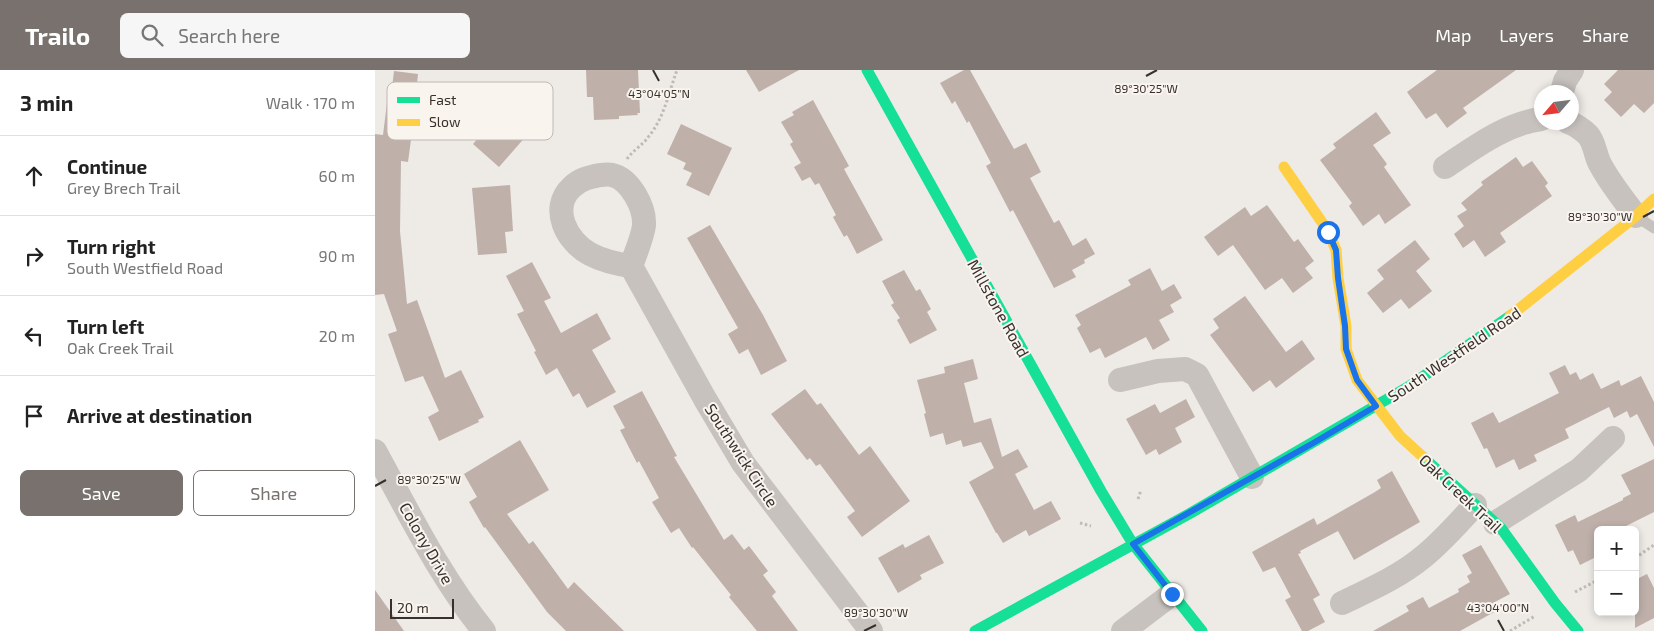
<!DOCTYPE html>
<html lang="en">
<head>
<meta charset="utf-8">
<style>
	body { margin:0; font-family:"Exo 2",sans-serif; background:#f6f6f6; color:#222 }
	.controls { position:absolute; right:15px; bottom:15px; display:grid; overflow:hidden; border-radius:8px; box-shadow:0 2px 8px #0003 }
	.controls button { width:45px; height:45px; display:grid; place-items:center; padding:0; border:0; border-bottom:1px solid #e0e0e0; background:#fff; color:#222; font:25px sans-serif }
	.compass { position:absolute; left:1159px; top:15px; width:45px; height:45px; border-radius:50%; background:#fff; box-shadow:0 2px 8px #0003; rotate:242deg }
	.scale { position:absolute; left:15px; bottom:12px; width:64px; box-sizing:border-box; padding-left:5px; border:2px solid #38302c; border-top:0; font-size:14px; line-height:18px; white-space:nowrap; color:#38302c; -webkit-text-stroke:4px #f9f4ee; paint-order:stroke }
	.stop { position:absolute; width:15px; height:15px; margin:-11px; border:4px solid #1a73e8; border-radius:50%; background:#fff }
	.stop.end { background:#1a73e8; border-color:#fff; box-shadow:0 1px 5px #0008 }
	.list { margin:0; padding:0; list-style:none }
	h2 { display:flex; justify-content:space-between; align-items:center; height:65px; margin:0; padding:0 20px; font-size:21px }
	h2 small { font-size:16px; font-weight:400; color:#767676 }
	.list li { display:grid; grid-template-columns:32px 1fr auto; gap:15px; align-items:center; box-sizing:border-box; height:80px; padding:0 20px; border-top:1px solid #e0e0e0 }
	.list b { display:block; font-size:19px; white-space:nowrap }
	.list p { margin:0; font-size:16px; white-space:nowrap; color:#767676 }
	.list em { font-size:16px; font-style:normal; color:#767676 }
	.actions { display:flex; gap:10px; padding:15px 20px }
	.actions a { flex:1; padding:11px 0; border:1px solid #78716d; border-radius:8px; text-align:center; font-size:18px; color:#78716d }
	.actions .main { background:#78716d; color:#fff }
	.icon { flex:none; width:28px; height:28px; fill:none; stroke:currentColor; stroke-width:2; stroke-linecap:round; stroke-linejoin:round }
	.map { position:relative; flex:none; width:1279px; height:561px; overflow:hidden }
	header { display:flex; align-items:center; gap:30px; box-sizing:border-box; height:70px; padding:0 25px; background:#78716d; color:#fff }
	header strong { font-size:24px }
	nav { display:flex; gap:28px; margin-inline-start:auto; font-size:18px }
	.search { width:350px; height:45px; background:#f6f6f6; display:flex; align-items:center; gap:12px; box-sizing:border-box; padding:0 18px; border-radius:8px; color:#767676; font-size:19px }
	main { display:flex }
	aside { flex:1; background:#fff }
	.map>svg:first-child { display:block }
	.building { fill:#bfb0aa }
	.lines { fill:none; stroke-linecap:round; stroke-linejoin:round }
	.path { stroke:#c0bab6; stroke-width:3; stroke-dasharray:2.5 2.5; stroke-linecap:butt }
	.lane { stroke:#c7c2be; stroke-width:11 }
	.street { stroke:#c7c2be; stroke-width:24 }
	.fast { stroke:#16e098; stroke-width:11 }
	.slow { stroke:#ffcf43; stroke-width:11 }
	.route { stroke:#1a73e8; stroke-width:6 }
	.ticks { fill:none; stroke:#38302c; stroke-width:2 }
	.labels { text-anchor:middle; dominant-baseline:central; stroke-width:4; stroke-linejoin:round; paint-order:stroke }
	.street-label { font-size:16px; fill:#38302c; stroke:#f9f4ee }
	.key { fill:#f9f4ee; stroke:#bfb9b4; stroke-width:1 }
	.key-label { font-size:14px; fill:#38302c }
	.ticks-label { font-size:12px; text-anchor:middle; fill:#38302c; stroke:#f9f4ee; stroke-width:4; stroke-linejoin:round; paint-order:stroke }
</style>
</head>
<body>
<header>
<strong>Trailo</strong>
<div class="search"><svg class="icon" aria-label="search" viewBox="0 0 24 24"><circle cx="10" cy="10" r="6"/><path d="M15 15l6 6"/></svg>Search here</div>
<nav><a>Map</a><a>Layers</a><a>Share</a></nav>
</header>
<main>
<aside>
<h2>3 min<small>Walk · 170 m</small></h2>
<ul class="list">
<li><svg class="icon" aria-label="ahead" viewBox="0 0 24 24"><path d="M12 20V5M6 11l6-6 6 6"/></svg><div><b>Continue</b><p>Grey Brech Trail</p></div><em>60 m</em></li>
<li><svg class="icon" aria-label="right" viewBox="0 0 24 24"><path d="M7 20v-9h11M14 6l5 5-5 5"/></svg><div><b>Turn right</b><p>South Westfield Road</p></div><em>90 m</em></li>
<li><svg class="icon" aria-label="left" viewBox="0 0 24 24"><path d="M17 20v-9H6M10 6l-5 5 5 5"/></svg><div><b>Turn left</b><p>Oak Creek Trail</p></div><em>20 m</em></li>
<li><svg class="icon" aria-label="arrive" viewBox="0 0 24 24"><path d="M6 21V4h12l-3 4 3 4H6"/></svg><div><b>Arrive at destination</b></div></li>
</ul>
<div class="actions"><a class="main">Save</a><a>Share</a></div>
</aside>
<div class="map">
<svg width="1279" height="561" viewBox="0 0 1279 561">
	<rect width="100%" height="100%" fill="#eeeae6"/>
	<g class="building">
		<polygon points="211,0 263,0 265,43 262,43 263,45 244,46 244,49 219,50 218,27 212,27"/>
		<polygon points="371,0 424,0 384,22"/>
		<polygon points="589,0 595,0 639,79 651,73 666,102 655,108 679,153 684,150 698,176 711,168 720,184 709,190 710,193 697,200 701,207 679,218 638,140 635,142 611,96 616,93 594,51 592,53 580,31 577,34 565,13"/>
		<polygon points="1062,0 1141,0 1088,38 1092,43 1072,58 1061,43 1051,49 1032,22"/>
		<polygon points="1243,0 1279,0 1279,33 1269,43 1259,34 1246,47 1229,30 1237,22 1229,14"/>
		<polygon points="19,1 43,4 40,31 55,32 52,64 37,62 33,92 26,91 25,161 32,234 42,230 70,308 86,300 109,347 103,350 104,352 64,371 53,347 64,341 48,306 30,312 13,264 22,261 9,224 0,225 0,64 8,65 14,17 17,18"/>
		<polygon points="137,12 149,23 152,21 174,40 124,97 98,74 112,58 110,56 127,37 121,31"/>
		<polygon points="438,30 474,96 469,99 508,170 482,184 472,165 469,167 458,147 461,145 444,113 440,115 435,107 427,111 419,97 426,93 415,74 418,72 406,52 419,45 417,42"/>
		<polygon points="1001,42 1016,63 998,75 1012,94 1009,97 1036,135 1010,154 1004,144 988,156 974,136 977,133 945,90 961,78 958,74"/>
		<polygon points="306,54 357,78 334,126 311,115 317,103 308,99 311,93 292,84"/>
		<polygon points="1141,87 1148,97 1157,91 1173,113 1170,116 1177,126 1125,163 1131,172 1110,187 1099,170 1088,178 1079,164 1089,156 1082,146 1092,140 1086,133 1108,115 1106,112"/>
		<polygon points="135,115 138,161 130,162 132,183 103,185 97,118"/>
		<polygon points="892,135 919,172 923,169 939,191 930,198 938,208 918,223 907,208 890,220 858,175 843,186 829,167 870,137 876,146"/>
		<polygon points="335,155 388,245 412,291 386,305 373,279 364,284 353,264 363,258 312,168"/>
		<polygon points="1040,170 1055,189 1041,201 1057,221 1034,239 1026,229 1008,243 992,223 1009,209 1002,200"/>
		<polygon points="157,192 176,228 169,231 186,263 222,243 236,269 217,280 241,322 212,338 204,323 198,327 182,298 171,305 159,282 161,281 142,244 149,241 131,206"/>
		<polygon points="775,198 787,221 799,214 807,228 795,235 799,242 784,250 795,270 778,280 771,267 730,288 725,278 715,283 702,258 706,255 700,245 756,215 753,210"/>
		<polygon points="529,200 541,221 545,219 556,239 552,242 562,260 535,274 522,250 525,248 516,235 519,233 507,211"/>
		<polygon points="870,226 911,282 927,270 940,289 901,318 895,310 878,322 835,265 844,258 838,249"/>
		<polygon points="598,289 603,309 589,313 599,353 616,348 627,387 643,379 653,397 640,404 659,440 676,431 686,449 654,466 651,460 628,473 622,463 621,463 594,412 619,398 606,372 588,377 586,370 571,375 568,363 555,367 549,344 551,343 542,310 570,303 569,297"/>
		<polygon points="1190,295 1195,305 1201,302 1205,310 1218,303 1226,319 1244,310 1246,316 1266,306 1279,332 1279,377 1262,344 1255,348 1252,341 1239,348 1234,337 1190,359 1194,368 1159,385 1162,391 1144,400 1139,389 1121,398 1112,378 1109,379 1096,353 1118,342 1124,353 1184,323 1174,303"/>
		<polygon points="430,319 442,335 446,333 484,385 495,376 535,431 487,467 472,447 480,441 445,394 441,396 435,388 432,390 396,344"/>
		<polygon points="267,321 302,386 299,387 349,470 357,464 369,480 374,476 393,501 388,505 401,522 397,526 423,561 382,561 354,527 356,525 318,477 317,478 304,458 296,463 277,432 284,428 264,391 262,393 245,360 250,358 238,336"/>
		<polygon points="811,329 820,347 800,358 807,372 784,385 781,379 771,385 751,349 780,334 785,343"/>
		<polygon points="145,370 174,420 132,444 154,474 158,471 193,519 199,512 249,561 191,561 172,542 110,457 109,458 94,432 102,427 89,404"/>
		<polygon points="1279,389 1279,442 1243,460 1223,460 1223,486 1205,495 1198,480 1193,482 1180,455 1200,445 1203,452 1248,430 1248,428 1256,424 1246,405"/>
		<polygon points="1017,401 1045,452 979,490 963,461 925,481 926,483 923,484 945,525 938,529 950,552 933,561 927,561 910,530 916,527 900,497 888,502 877,482 939,448 942,455 1000,422 1006,418 1002,410"/>
		<polygon points="554,465 569,493 545,505 547,509 523,523 503,488 528,474 530,478"/>
		<polygon points="1106,475 1135,524 1116,534 1121,541 1085,561 998,561 1034,541 1031,536 1048,527 1054,538 1084,522 1083,519 1095,512 1092,506 1097,503 1087,485"/>
		<polygon points="1272,504 1279,518 1279,548 1260,558 1260,510"/>
		<polygon points="0,520 29,561 0,561"/>
	</g>
	<g class="lines">
		<g class="path">
			<path d="M252,89C258,80 268,75 274,66C289,48 294,22 302,0"/>
			<polyline points="763,429 766,420"/>
			<polyline points="705,453 716,456"/>
			<polyline points="1260,488 1279,475"/>
			<polyline points="1200,522 1223,510"/>
			<polyline points="1135,561 1160,546"/>
		</g>
		<polyline class="lane" points="1261,146 1279,158"/>
		<g class="street">
			<polyline points="1187,22 1190,11 1197,0"/>
			<path d="M1193,52C1201,55 1207,59 1213,65C1220,73 1220,85 1225,94C1235,113 1248,129 1261,146"/>
			<path d="M1070,97C1100,77 1130,54 1166,49"/>
			<path d="M225,105C229,105 233,104 237,105C255,109 270,137 269,155C268,166 260,185 256,196C242,194 228,191 215,184C192,172 174,138 197,117C205,109 215,107 225,105Z"/>
			<polyline points="256,196 330,329 368,393 496,561"/>
			<polyline points="745,310 783,301 810,299 822,305 877,407"/>
			<path d="M0,381C34,443 65,507 109,561"/>
			<polyline points="1120,453 1204,400 1238,368"/>
			<path d="M967,533C994,520 1024,507 1048,487C1067,472 1083,453 1100,435"/>
			<polyline points="748,561 797,524"/>
		</g>
		<g class="fast">
			<polyline points="492,0 726,421 758,474 827,561"/>
			<polyline points="1048,387 1126,458 1180,533 1203,561"/>
			<polyline points="600,561 814,444 1033,317 1135,246"/>
		</g>
		<g class="slow">
			<polyline points="909,97 953,161 961,180 963,208 971,256 971,279 982,310 1025,366 1048,387"/>
			<polyline points="1135,246 1261,146 1279,129"/>
		</g>
	</g>
	<g class="lines">
		<polyline class="route" points="797,524 758,474 940,372 1001,336 982,310 971,279 970,256 963,208 961,180 953,162"/>
	</g>
	<path class="ticks" d="M278,0L284,11M771,6L782,0M1268,147L1279,141M0,416L11,410M1123,550L1129,561M489,561L501,555"/>
	<g class="labels">
		<g class="street-label">
			<text transform="translate(624 238) rotate(61)">Millstone Road</text>
			<text transform="translate(1079 284) rotate(-34)">South Westfield Road</text>
			<text transform="translate(367 385) rotate(57)">Southwick Circle</text>
			<text transform="translate(1086 423) rotate(43)">Oak Creek Trail</text>
			<text transform="translate(52 473) rotate(60)">Colony Drive</text>
		</g>
	</g>
	<rect x="12" y="12" width="166" height="58" rx="8" class="key"/>
	<rect x="22" y="27" width="23" height="6" fill="#16e098"/>
	<rect x="22" y="49" width="23" height="7" fill="#ffcf43"/>
	<g class="key-label">
		<text x="54" y="35">Fast</text>
		<text x="54" y="57">Slow</text>
	</g>
	<g class="ticks-label">
		<text x="771" y="23">89°30'25"W</text>
		<text x="284" y="28">43°04'05"N</text>
		<text x="1225" y="151">89°30'30"W</text>
		<text x="54" y="414">89°30'25"W</text>
		<text x="1123" y="542">43°04'00"N</text>
		<text x="501" y="547">89°30'30"W</text>
	</g>
</svg>
<div class="controls">
<button>+</button>
<button>−</button>
</div>
<svg class="compass" viewBox="-18 -18 36 36"><path d="M0-13l5 13h-10z" fill="#e53935"/><path d="M0 13l5-13h-10z" fill="#767676"/></svg>
<div class="scale">20 m</div>
<div class="stop" style="left:953px;top:162px"></div>
<div class="stop end" style="left:797px;top:524px"></div>
</div>
</main>
</body>
</html>
